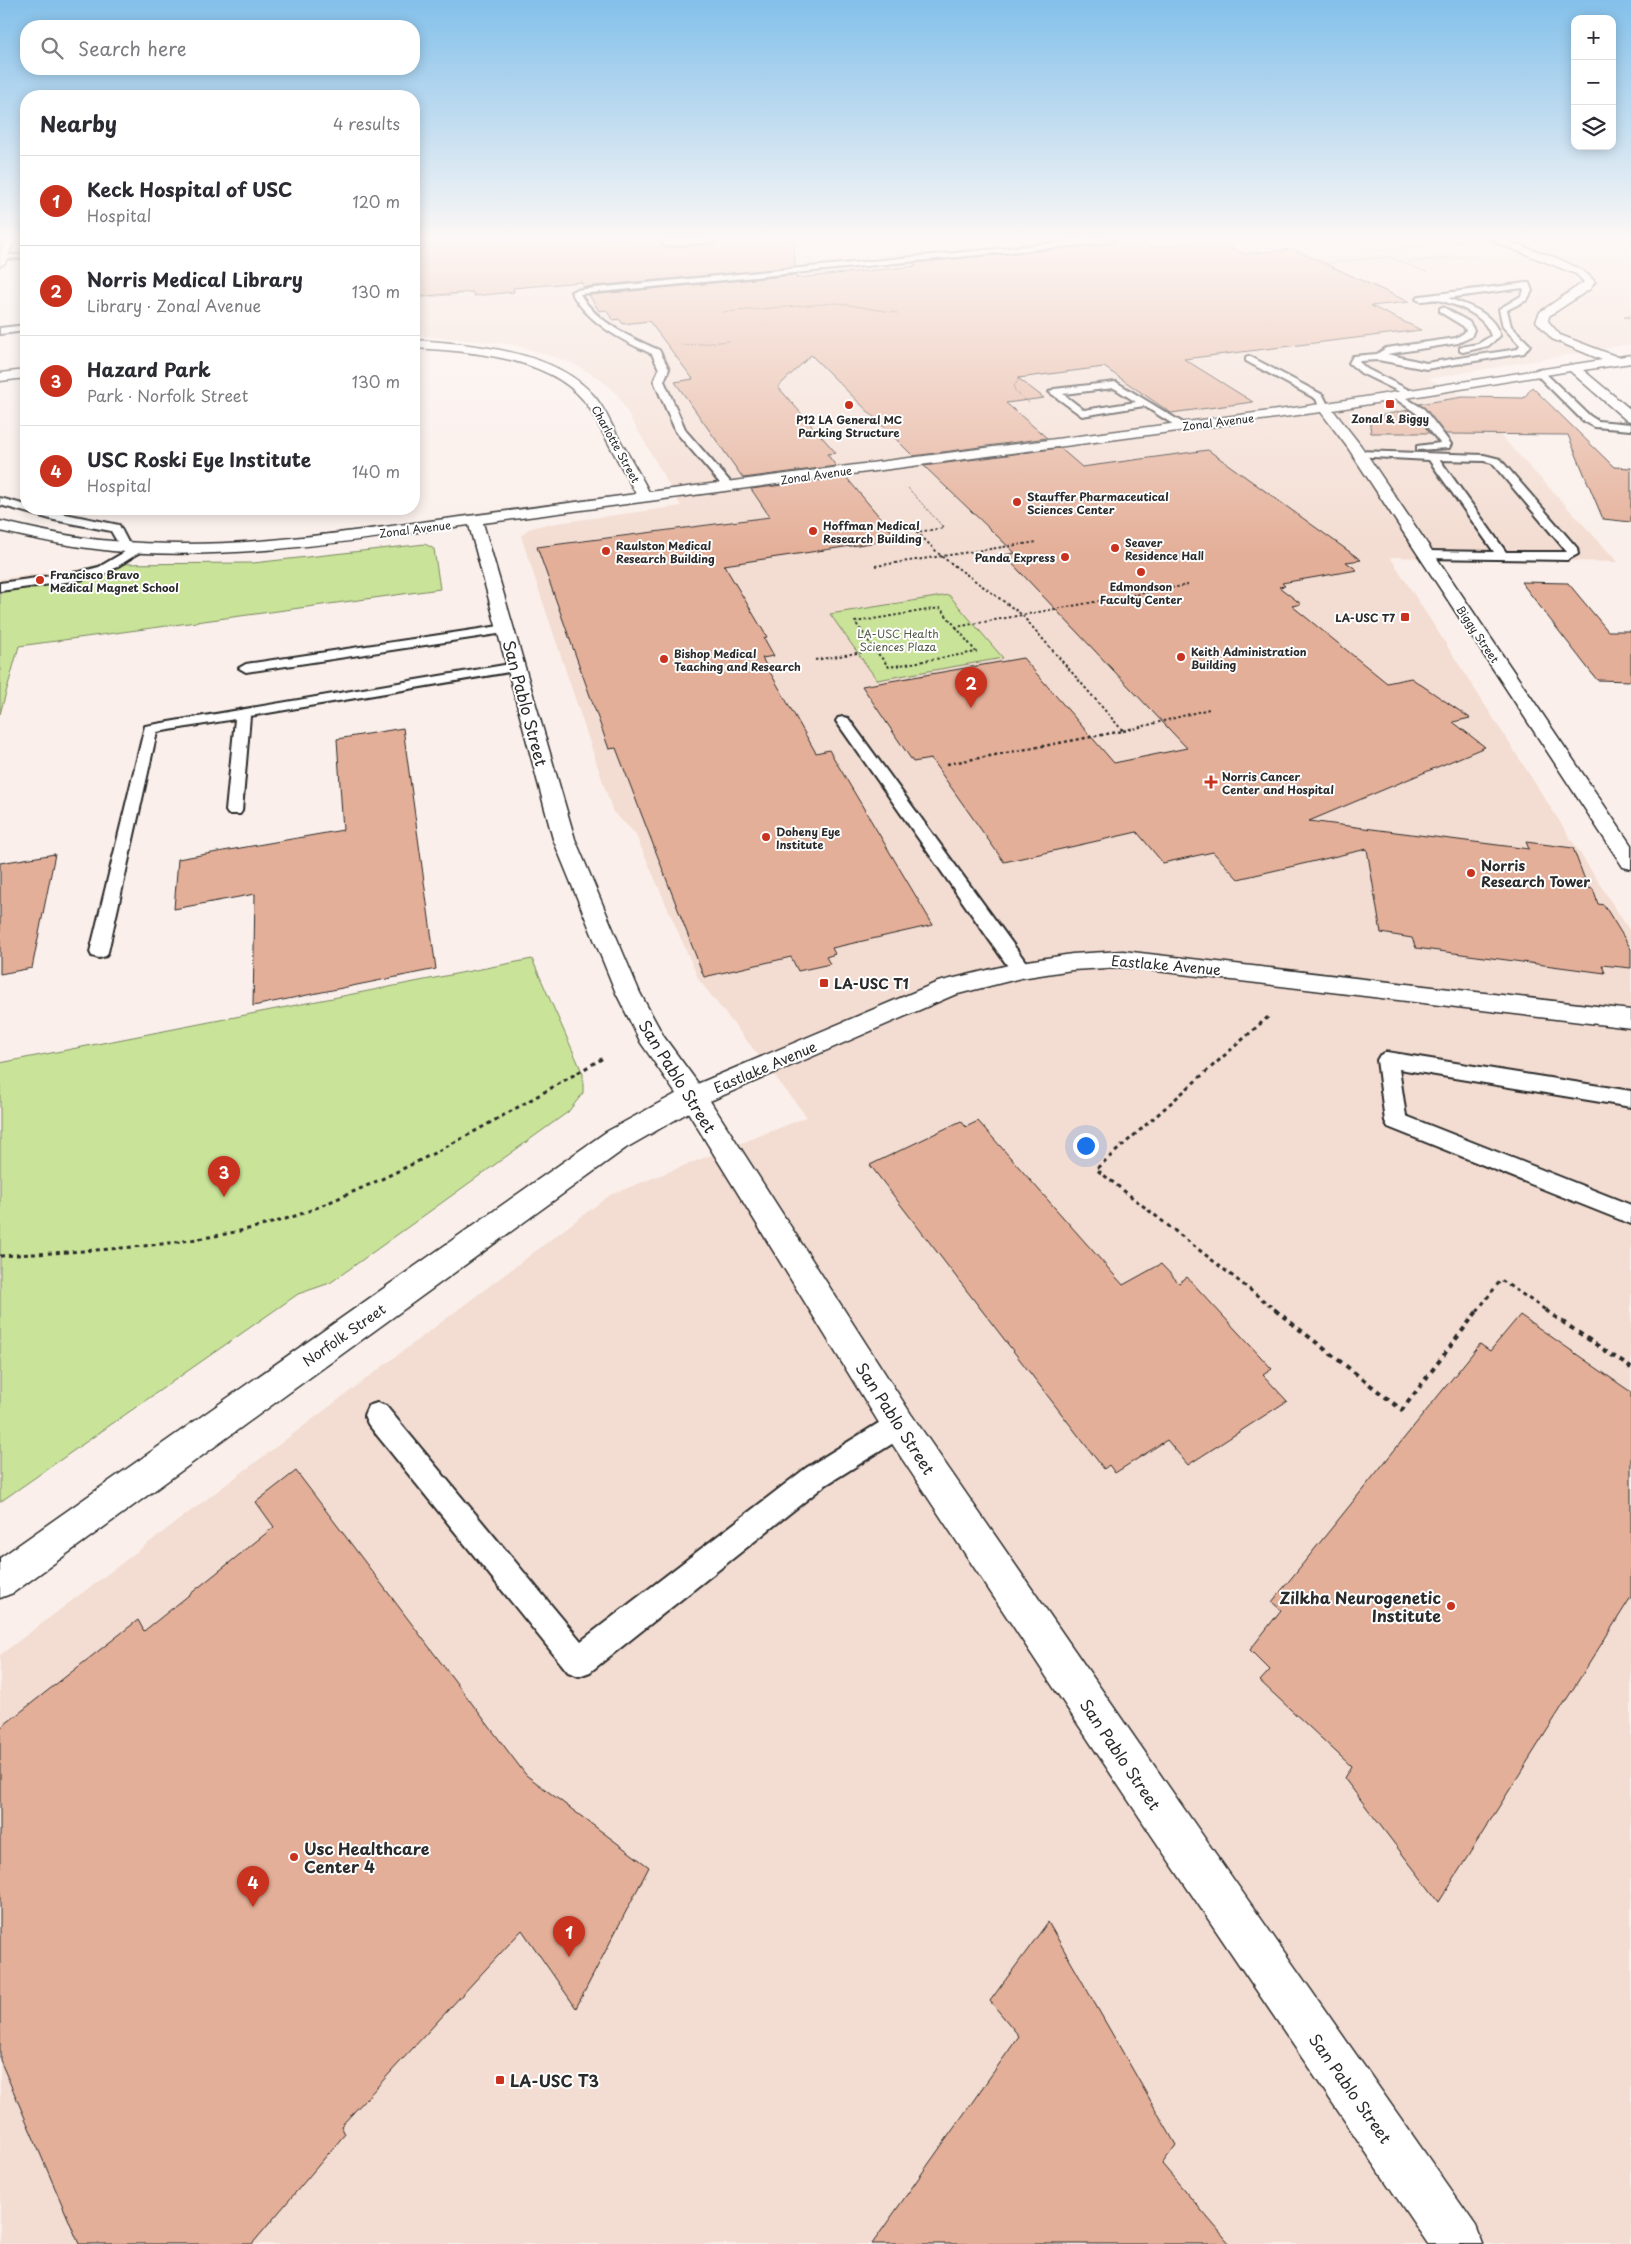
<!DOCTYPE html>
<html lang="en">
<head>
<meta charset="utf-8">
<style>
	body { margin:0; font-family:"Playpen Sans",sans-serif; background:#f2f2f3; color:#2b2b33 }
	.controls { position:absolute; right:15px; top:15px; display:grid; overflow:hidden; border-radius:10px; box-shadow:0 2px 12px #0003 }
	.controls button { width:45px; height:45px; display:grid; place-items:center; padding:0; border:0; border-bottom:1px solid #e1e1e2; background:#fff; color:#2b2b33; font:25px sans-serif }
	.you { position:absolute; left:1085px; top:1145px; width:18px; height:18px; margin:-12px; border:4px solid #fff; border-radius:50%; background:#1a73e8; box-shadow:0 0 0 8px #1a73e833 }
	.badge { display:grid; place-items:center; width:32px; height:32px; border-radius:50%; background:#c8321e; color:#fff; font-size:16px; font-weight:700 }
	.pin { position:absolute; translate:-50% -41px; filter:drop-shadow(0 1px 2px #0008) }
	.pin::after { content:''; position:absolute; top:26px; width:18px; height:15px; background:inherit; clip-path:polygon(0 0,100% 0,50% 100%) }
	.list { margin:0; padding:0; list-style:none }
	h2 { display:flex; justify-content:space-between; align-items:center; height:65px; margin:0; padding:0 20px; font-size:21px }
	h2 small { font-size:16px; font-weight:400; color:#7c7c81 }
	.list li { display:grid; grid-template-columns:32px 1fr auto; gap:15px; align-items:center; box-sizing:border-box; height:90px; padding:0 20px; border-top:1px solid #e1e1e2 }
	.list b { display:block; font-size:19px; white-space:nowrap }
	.list p { margin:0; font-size:16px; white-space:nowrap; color:#7c7c81 }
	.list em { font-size:16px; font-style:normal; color:#7c7c81 }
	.icon { flex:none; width:28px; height:28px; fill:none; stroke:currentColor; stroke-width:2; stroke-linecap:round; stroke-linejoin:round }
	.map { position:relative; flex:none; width:1631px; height:2244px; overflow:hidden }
	.search { position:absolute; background:#fff; box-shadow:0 2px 12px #0003; left:20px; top:20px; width:400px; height:55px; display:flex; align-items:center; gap:12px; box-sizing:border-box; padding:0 18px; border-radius:20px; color:#7c7c81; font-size:19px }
	.panel { position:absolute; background:#fff; box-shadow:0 2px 12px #0003; left:20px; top:90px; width:400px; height:425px; border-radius:20px }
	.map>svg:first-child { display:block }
	.built { fill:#f3dcd1 }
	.green { fill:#c9e399; stroke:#7a8762 }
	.building { fill:#e4af98; stroke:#2b2b2b }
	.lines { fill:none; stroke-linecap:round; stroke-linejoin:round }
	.service-casing { stroke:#2b2b2b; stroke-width:4 }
	.minor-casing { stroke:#2b2b2b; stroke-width:3 }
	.tertiary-casing { stroke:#2b2b2b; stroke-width:3 }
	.path-far4 { stroke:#2b2b2b; stroke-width:1; stroke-dasharray:1 1; stroke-linecap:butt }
	.path-far3 { stroke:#2b2b2b; stroke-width:2; stroke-dasharray:2.5 2.5; stroke-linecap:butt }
	.path-far2 { stroke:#2b2b2b; stroke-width:2.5; stroke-dasharray:3 3; stroke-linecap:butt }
	.path-far1 { stroke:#2b2b2b; stroke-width:3; stroke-dasharray:4 4; stroke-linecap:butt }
	.path { stroke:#2b2b2b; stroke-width:4; stroke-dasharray:5 5; stroke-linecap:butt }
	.service { fill:#fff; fill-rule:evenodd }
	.minor { fill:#fff; fill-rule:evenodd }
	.tertiary { fill:#fff; fill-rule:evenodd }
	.poi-dot { fill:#c8321e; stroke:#fff; stroke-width:2 }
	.labels { text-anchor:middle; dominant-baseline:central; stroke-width:4; stroke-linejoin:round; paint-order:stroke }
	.far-poi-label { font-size:11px; font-weight:bold; fill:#2b2b2b; stroke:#fff; text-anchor:start }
	.far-street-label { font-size:11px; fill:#2b2b2b; stroke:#fff }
	.far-park-label { font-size:11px; fill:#525946; stroke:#fff }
	.poi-label { font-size:14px; font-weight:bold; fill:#2b2b2b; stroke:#fff; text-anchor:start }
	.street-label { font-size:14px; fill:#2b2b2b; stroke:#fff }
	.near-street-label { font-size:16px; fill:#2b2b2b; stroke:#fff }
	.near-poi-label { font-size:16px; font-weight:bold; fill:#2b2b2b; stroke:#fff; text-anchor:start }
</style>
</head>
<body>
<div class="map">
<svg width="1631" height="2244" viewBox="0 0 1631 2244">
	<rect width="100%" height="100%" fill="#faefea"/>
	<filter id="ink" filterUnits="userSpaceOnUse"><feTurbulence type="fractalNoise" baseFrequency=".02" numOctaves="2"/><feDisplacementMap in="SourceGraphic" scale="10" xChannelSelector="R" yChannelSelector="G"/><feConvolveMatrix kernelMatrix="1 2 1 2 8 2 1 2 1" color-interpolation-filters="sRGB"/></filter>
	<g filter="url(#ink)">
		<g class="built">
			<polygon points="414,240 1631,240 1631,344 1428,379 1464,396 1618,562 1390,557 1631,933 1631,2244 0,2244 0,1655 610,1195 807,1117 699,980 635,833 613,812 521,536 528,529 542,525 681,506 617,394 600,379 572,363 536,351 509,344 414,335"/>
			<polygon points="86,568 80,581 0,592 0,579"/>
		</g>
		<g class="green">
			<polygon points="425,544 434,549 440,589 19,646 0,714 0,592 80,581 86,568 105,564 253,563"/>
			<polygon points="949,595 1003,658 877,680 830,614"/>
			<polygon points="532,959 583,1074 583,1093 568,1112 330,1283 298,1294 0,1502 0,1063"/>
		</g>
		<g class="building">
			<polygon points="414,240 666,240 660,245 666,248 714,244 720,240 794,240 795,267 584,287 581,282 513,288 514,292 474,296 473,292 414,297"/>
			<polygon points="1117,240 1138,240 1151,247 1210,241 1216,244 1222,243 1244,254 1293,249 1409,302 1371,306 1421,330 1184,359 1253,402 1171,413 1104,367 1018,378 1044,398 1006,403 1047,438 913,456 811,355 778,387 836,453 827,454 836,466 743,478 675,382 693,379 649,321 623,324 619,319 613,320 606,310 599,311 589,295 796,275 796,278 916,266 913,263 1111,244"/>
			<polygon points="1532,387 1614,467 1631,468 1631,522 1603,519 1568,435 1445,434 1425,408 1419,404 1463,397 1524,398"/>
			<polygon points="1408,410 1415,414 1430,433 1371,433 1369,418"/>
			<polygon points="1060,448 1082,467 1208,450 1361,560 1346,562 1357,570 1282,583 1285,586 1279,587 1301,604 1292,606 1387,683 1411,678 1470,718 1453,722 1485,747 1309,821 1529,849 1526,842 1573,848 1588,888 1593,889 1598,904 1604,905 1631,949 1631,968 1602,965 1605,973 1416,948 1412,938 1381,933 1367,849 1238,879 1213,852 1163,863 1137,832 1004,862 931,759 913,762 862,686 1023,658 1114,763 1187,748 1004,555 1015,553 924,466"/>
			<polygon points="846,477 898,539 724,565 767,637 764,638 774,656 762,658 816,753 829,750 933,925 832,948 835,954 826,957 830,964 798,971 791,957 704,977 616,748 609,749 537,547 770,517 751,489"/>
			<polygon points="1521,582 1568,583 1608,631 1631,631 1631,681 1597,680"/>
			<polygon points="403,728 436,969 253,1006 255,894 174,909 178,859 343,830 337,739"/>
			<polygon points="55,854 32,968 0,974 0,863"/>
			<polygon points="961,1121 966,1127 978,1121 1123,1285 1161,1264 1179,1283 1187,1277 1272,1369 1263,1375 1287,1401 1188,1465 1167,1440 1115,1473 1109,1465 1104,1469 870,1165"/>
			<polygon points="1520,1315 1631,1392 1631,1597 1439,1902 1344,1778 1351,1766 1260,1681 1270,1670 1250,1650 1281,1610 1272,1602 1480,1344 1490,1351"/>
			<polygon points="296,1471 526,1775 649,1867 576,2008 522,1930 341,2126 345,2134 252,2244 79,2244 0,2060 0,1728 138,1620 144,1631 274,1527 256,1502"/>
			<polygon points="1048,1922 1176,2145 1162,2164 1230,2244 872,2244 1019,2036 990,2001"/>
		</g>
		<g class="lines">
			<defs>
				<g id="service">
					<polygon points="686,240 718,240 714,242 666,246 662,244 666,242"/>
					<path d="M1087,240H1115L1111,242L580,294C596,322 631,338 659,350L669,369L664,381L686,431L733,485L735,487L733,489H725L676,432L654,381L659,369L652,354C621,340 588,323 571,292L575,290Z"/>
					<polygon points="26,254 26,258 0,259 0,256 3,256"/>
					<path d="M1526,283H1529L1532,291L1527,300L1507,310L1511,326L1530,345L1524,353L1426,369L1378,360L1360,361L1359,362L1367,369L1411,391V395L1408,396L1361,373L1349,363L1353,356L1377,354L1386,348L1456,338L1464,333L1466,330L1463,326L1440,312V308L1443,307L1469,322L1474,330L1471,337L1458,343L1387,354L1426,363L1518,349L1520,345L1503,327L1499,309L1521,296L1524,291L1523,288L1448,298C1469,306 1493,312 1500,336L1488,346L1463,352L1460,351V347L1478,344L1491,336C1485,315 1458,305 1438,300C1430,298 1422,304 1416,299L1420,296Z"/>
					<polygon points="26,325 26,331 0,334 0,328"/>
					<polygon points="1249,356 1323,395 1329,407 1324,410 1320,409 1316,399 1246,361 1246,357"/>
					<polygon points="1539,369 1542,370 1590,416 1598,421 1631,424 1631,430 1595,427 1582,420 1536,374 1536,370"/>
					<path d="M1116,382L1188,426L1187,428H1179L1144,406L1082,416L1049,392L1054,389ZM1114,388L1136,402L1084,410L1063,394Z"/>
					<polygon points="1396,392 1424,409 1451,444 1449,448 1417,450 1417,446 1440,443 1416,413 1393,397 1393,393"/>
					<path d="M1358,451L1484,455L1500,459L1577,548L1578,554L1567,560L1422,558L1420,555L1426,551L1494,552L1429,460L1354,456L1353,454L1354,452ZM1440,460L1484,461L1492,463L1567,552H1506Z"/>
					<polygon points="0,498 26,505 26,509 41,509 119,525 131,548 139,545 145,549 107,573 80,580 0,591 0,583 80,572 99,567 128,550 122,550 111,531 54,520 0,505"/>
					<polygon points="506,625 513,629 511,632 246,672 239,668 246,664"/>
					<polygon points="516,663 521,664 523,667 521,670 250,716 242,811 240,814 228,814 226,811 235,719 157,732 108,952 106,956 99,958 92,956 90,952 145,726"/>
					<polygon points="843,717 848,718 1028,965 1030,970 1028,975 1021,977 1014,975 836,721 838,718"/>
					<polygon points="1387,1052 1631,1091 1631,1107 1399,1069 1406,1116 1631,1205 1631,1224 1388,1127 1385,1121 1377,1060 1380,1055"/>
					<polygon points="377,1403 386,1406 581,1641 806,1468 890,1416 899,1413 908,1416 912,1425 908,1434 824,1486 590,1672 579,1676 568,1672 368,1424 364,1415 368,1406"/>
				</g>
				<g id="minor">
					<polygon points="5,240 15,240 5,263 0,266 0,252"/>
					<path d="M1490,240H1504C1529,249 1580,262 1595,282L1590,289L1549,316L1548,321L1560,335L1618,357L1631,355V363L1583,370L1631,410V421L1626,420L1570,371L1333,410L1361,446L1631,845V869L1623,867L1348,448L1321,412L483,523L575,839L640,993L664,1037L703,1090L911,1414L1180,1803L1476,2226L1483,2244H1428L1150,1833L887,1436L683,1104L641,1043L616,993L553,839L469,525C350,541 232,561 112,551C74,547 37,540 0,531V521C37,530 74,538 112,541C213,550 313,537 414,523C488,514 562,504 636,494L590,409C557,357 470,351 414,348V340C471,344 556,350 595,397C604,408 609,420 616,433C627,453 639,472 649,492L1301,407L1602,360L1552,339L1536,321L1540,312L1584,282L1576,274Z"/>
					<polygon points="26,370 26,378 0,381 0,373"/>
				</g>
				<polygon id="tertiary" points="1123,951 1631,1010 1631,1028 1123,967 1072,970 1021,978 954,995 703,1104 626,1148 13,1593 0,1598 0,1558 606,1132 683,1090 938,982 1021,962 1072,954"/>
			</defs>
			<use href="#service" class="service-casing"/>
			<use href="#minor" class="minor-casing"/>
			<use href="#tertiary" class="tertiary-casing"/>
			<g class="path-far4">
				<polyline points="1353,243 1427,272"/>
				<polyline points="1355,243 1379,240"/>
				<polyline points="1375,251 1471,240"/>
				<polyline points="1406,262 1477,256"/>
				<polyline points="1326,263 1387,257"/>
				<polyline points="414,298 462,294"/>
				<polyline points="723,312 837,303 897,313"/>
				<polyline points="1631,316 1624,317 1631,319"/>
				<polyline points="682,346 729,341"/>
				<polyline points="1021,377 1014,386 1015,391 1029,403"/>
				<polyline points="908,488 943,527"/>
			</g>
			<g class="path-far3">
				<polyline points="942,526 944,528 917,532 941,556 1021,614 1122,730"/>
				<polyline points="875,566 1037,542"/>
				<polyline points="875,650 889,667 976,652 956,627"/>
				<polyline points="815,660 875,650 855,622 940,608 956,627 1188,585"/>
				<polyline points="1129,730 1209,709"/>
			</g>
			<g class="path-far2">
				<polyline points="1123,731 1134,728"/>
				<polyline points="947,764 1123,731 1121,728"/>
			</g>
			<g class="path-far1">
				<polyline points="1268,1017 1096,1169 1277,1311"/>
				<path d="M0,1256C98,1250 198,1247 292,1217C313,1210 334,1200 355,1191C442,1153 523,1104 605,1057"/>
				<polyline points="1477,1311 1501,1280 1547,1311"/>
			</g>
			<g class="path">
				<polyline points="1275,1310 1402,1410 1478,1310"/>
				<polyline points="1545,1310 1631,1368"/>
			</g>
			<use href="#service" class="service"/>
			<use href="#minor" class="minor"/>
			<use href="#tertiary" class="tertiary"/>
		</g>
	</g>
	<linearGradient id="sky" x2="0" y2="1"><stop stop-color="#83c0ea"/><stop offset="0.43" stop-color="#fdf8f6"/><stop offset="1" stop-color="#fdf8f6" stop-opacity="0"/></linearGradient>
	<rect width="1631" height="554" fill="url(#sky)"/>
	<g class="poi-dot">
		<rect x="1385" y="399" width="10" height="10" rx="2.5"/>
		<circle cx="849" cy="405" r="5"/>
		<circle cx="1017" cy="502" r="5"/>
		<circle cx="813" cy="531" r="5"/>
		<circle cx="1115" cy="548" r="5"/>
		<circle cx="606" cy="551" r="5"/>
		<circle cx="1065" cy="557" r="5"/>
		<circle cx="1141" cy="572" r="5"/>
		<circle cx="40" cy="580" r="5"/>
		<rect x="1400" y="612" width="10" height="10" rx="2.5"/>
		<circle cx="1181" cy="657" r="5"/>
		<circle cx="664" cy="659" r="5"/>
		<path d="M1208.5 774.5h5v5h5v5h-5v5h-5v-5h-5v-5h5z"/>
		<circle cx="766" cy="837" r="5"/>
		<circle cx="1471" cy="873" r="5"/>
		<rect x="819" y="978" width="10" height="10" rx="2.5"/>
		<circle cx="1451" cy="1606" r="5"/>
		<circle cx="294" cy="1857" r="5"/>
		<rect x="495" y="2075" width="10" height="10" rx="2.5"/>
	</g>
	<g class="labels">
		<g class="far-poi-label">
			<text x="1390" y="418" text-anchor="middle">Zonal &amp; Biggy</text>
			<text x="849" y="419" text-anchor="middle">P12 LA General MC<tspan x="849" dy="13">Parking Structure</tspan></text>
			<text x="1027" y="496">Stauffer Pharmaceutical<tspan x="1027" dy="13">Sciences Center</tspan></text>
			<text x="823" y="525">Hoffman Medical<tspan x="823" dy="13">Research Building</tspan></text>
			<text x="1125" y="542">Seaver<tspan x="1125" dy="13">Residence Hall</tspan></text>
			<text x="616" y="545">Raulston Medical<tspan x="616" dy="13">Research Building</tspan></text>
			<text x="1055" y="557" text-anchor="end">Panda Express</text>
			<text x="50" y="574">Francisco Bravo<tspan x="50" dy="13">Medical Magnet School</tspan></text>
			<text x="1141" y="586" text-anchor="middle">Edmondson<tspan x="1141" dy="13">Faculty Center</tspan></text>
			<text x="1395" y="617" text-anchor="end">LA-USC T7</text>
			<text x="1191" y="651">Keith Administration<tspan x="1191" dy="13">Building</tspan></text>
			<text x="674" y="653">Bishop Medical<tspan x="674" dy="13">Teaching and Research</tspan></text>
			<text x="1222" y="776">Norris Cancer<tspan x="1222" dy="13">Center and Hospital</tspan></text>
			<text x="776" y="831">Doheny Eye<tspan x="776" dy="13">Institute</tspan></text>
		</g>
		<g class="far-street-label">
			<text transform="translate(1218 422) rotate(-7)">Zonal Avenue</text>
			<text transform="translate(616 444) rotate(61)">Charlotte Street</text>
			<text transform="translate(816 475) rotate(-8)">Zonal Avenue</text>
			<text transform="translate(415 529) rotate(-7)">Zonal Avenue</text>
			<text transform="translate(1478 634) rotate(56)">Biggy Street</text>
		</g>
		<g class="far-park-label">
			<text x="898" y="633">LA-USC Health<tspan x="898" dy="13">Sciences Plaza</tspan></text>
		</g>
		<g class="poi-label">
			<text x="1481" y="865">Norris<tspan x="1481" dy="16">Research Tower</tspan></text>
			<text x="834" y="983">LA-USC T1</text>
		</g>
		<g class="street-label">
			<text transform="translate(1166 965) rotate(5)">Eastlake Avenue</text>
			<text transform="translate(765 1067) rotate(-23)">Eastlake Avenue</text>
			<text transform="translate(344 1335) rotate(-35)">Norfolk Street</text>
		</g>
		<g class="near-street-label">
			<text transform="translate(526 703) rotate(75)">San Pablo Street</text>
			<text transform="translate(678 1076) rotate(58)">San Pablo Street</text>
			<text transform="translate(896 1418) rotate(57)">San Pablo Street</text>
			<text transform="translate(1121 1754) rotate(56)">San Pablo Street</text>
			<text transform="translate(1351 2088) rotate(55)">San Pablo Street</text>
		</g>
		<g class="near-poi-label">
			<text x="1441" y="1597" text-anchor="end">Zilkha Neurogenetic<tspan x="1441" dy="18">Institute</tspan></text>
			<text x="304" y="1848">Usc Healthcare<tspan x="304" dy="18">Center 4</tspan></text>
			<text x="510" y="2080">LA-USC T3</text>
		</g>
	</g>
</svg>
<div class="controls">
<button>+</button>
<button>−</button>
<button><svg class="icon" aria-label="layers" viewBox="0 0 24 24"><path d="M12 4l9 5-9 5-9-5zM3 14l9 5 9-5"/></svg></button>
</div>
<div class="you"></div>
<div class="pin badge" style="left:569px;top:1957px">1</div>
<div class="pin badge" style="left:971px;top:708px">2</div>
<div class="pin badge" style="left:224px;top:1197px">3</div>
<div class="pin badge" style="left:253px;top:1907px">4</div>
<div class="search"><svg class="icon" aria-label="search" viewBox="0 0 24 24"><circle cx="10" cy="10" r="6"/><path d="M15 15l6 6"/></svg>Search here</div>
<section class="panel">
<h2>Nearby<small>4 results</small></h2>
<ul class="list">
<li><span class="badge">1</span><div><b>Keck Hospital of USC</b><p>Hospital</p></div><em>120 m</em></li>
<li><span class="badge">2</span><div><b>Norris Medical Library</b><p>Library · Zonal Avenue</p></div><em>130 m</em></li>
<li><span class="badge">3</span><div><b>Hazard Park</b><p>Park · Norfolk Street</p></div><em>130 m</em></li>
<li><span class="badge">4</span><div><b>USC Roski Eye Institute</b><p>Hospital</p></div><em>140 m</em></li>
</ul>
</section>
</div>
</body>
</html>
